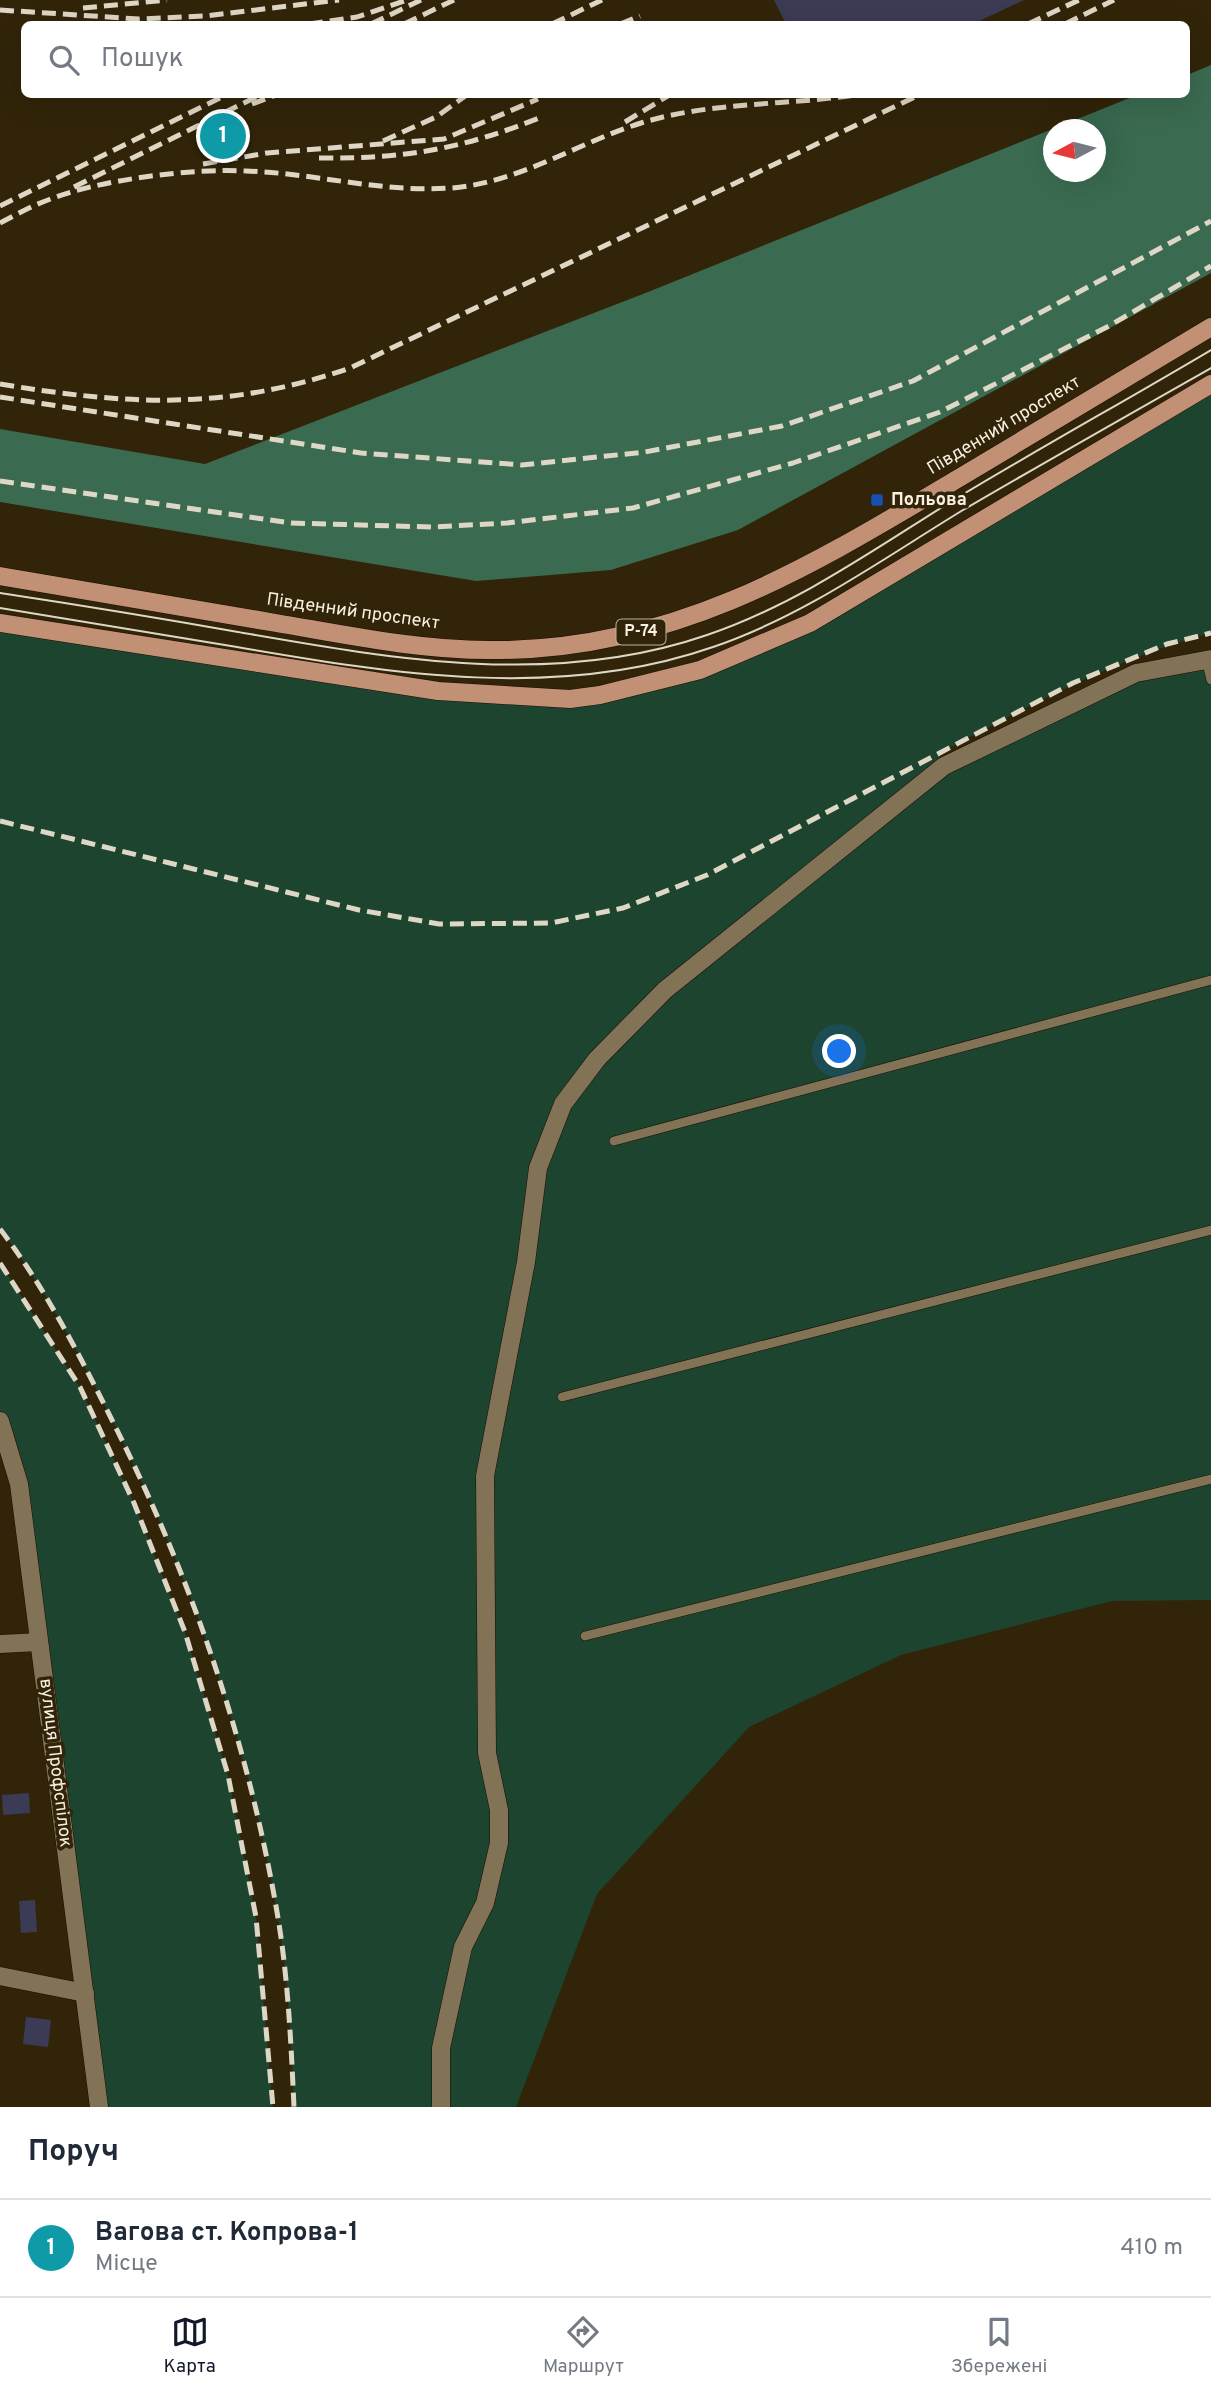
<!DOCTYPE html>
<html lang="uk">
<head>
<meta charset="utf-8">
<style>
	body { margin:0; font-family:Overpass,sans-serif; background:#f2f2f3; color:#1f2937 }
	.compass { position:absolute; left:1043px; top:119px; width:63px; height:63px; border-radius:50%; background:#fff; box-shadow:0 7px 28px #0002; rotate:263deg }
	.you { position:absolute; left:840px; top:1052px; width:24px; height:24px; margin:-18px; border:5px solid #fff; border-radius:50%; background:#1a73e8; box-shadow:0 0 0 10px #1a73e833 }
	.badge { display:grid; place-items:center; width:46px; height:46px; border-radius:50%; background:#111827; color:#fff; font-size:23px; font-weight:700 }
	.pin { position:absolute; translate:-50% -50%; border:4px solid #fff; box-shadow:0 2px 7px #0006 }
	.list { margin:0; padding:0; list-style:none }
	h2 { display:flex; justify-content:space-between; align-items:center; height:91px; margin:0; padding:0 28px; font-size:30px }
	h2 small { font-size:23px; font-weight:400; color:#747a83 }
	.list li { display:grid; grid-template-columns:46px 1fr auto; gap:21px; align-items:center; box-sizing:border-box; height:98px; padding:0 28px; border-top:2px solid #e0e1e3 }
	.list b { display:block; font-size:26px; white-space:nowrap }
	.list p { margin:0; font-size:23px; white-space:nowrap; color:#747a83 }
	.list em { font-size:23px; font-style:normal; color:#747a83 }
	.icon { flex:none; width:38px; height:38px; fill:none; stroke:currentColor; stroke-width:2; stroke-linecap:round; stroke-linejoin:round }
	.map { position:relative; flex:none; width:1211px; height:2107px; overflow:hidden }
	.search { position:absolute; background:#fff; box-shadow:0 7px 28px #0002; left:21px; right:21px; top:21px; height:77px; display:flex; align-items:center; gap:18px; box-sizing:border-box; padding:0 24px; border-radius:10px; color:#747a83; font-size:26px }
	.sheet { height:189px; background:#fff }
	nav { display:flex; justify-content:space-around; align-items:center; box-sizing:border-box; height:98px; border-top:2px solid #e0e1e3; background:#fff; font-size:19px; color:#747a83 }
	nav a { display:grid; justify-items:center; gap:4px }
	nav .on { color:#111827 }
	.map>svg:first-child { display:block }
	.green { fill:#1d442f }
	.forest { fill:#3a6a50; fill-rule:evenodd }
	.building { fill:#3b3b55 }
	.lines { fill:none; stroke-linecap:round; stroke-linejoin:round }
	.lane-casing { stroke:#190d00; stroke-width:10 }
	.street-casing { stroke:#190d00; stroke-width:19 }
	.primary-casing { stroke:#190d00; stroke-width:19 }
	.lane { stroke:#827256; stroke-width:9 }
	.street { stroke:#827256; stroke-width:18 }
	.primary { stroke:#c19075; stroke-width:18 }
	.tram { stroke:#dfd7c5; stroke-width:2 }
	.rail { stroke:#dfd7c5; stroke-width:5; stroke-dasharray:14 7; stroke-linecap:butt }
	.transit-dot { fill:#1a4fb4; stroke:#312409; stroke-width:2.5 }
	.labels { text-anchor:middle; dominant-baseline:central; stroke-width:7; stroke-linejoin:round; paint-order:stroke }
	.shield { fill:#312409; stroke:#bcb3a0; stroke-width:2 }
	.shield-label { font-size:16px; font-weight:bold; fill:#f8f0e0 }
	.street-label { font-size:18px; fill:#f8f0e0; stroke:#312409 }
	.poi-label { font-size:18px; font-weight:bold; fill:#f8f0e0; stroke:#312409; text-anchor:start }
</style>
</head>
<body>
<div class="map">
<svg width="1211" height="2107" viewBox="0 0 1211 2107">
	<rect width="100%" height="100%" fill="#312409"/>
	<g class="green">
		<path d="M1211,384V633C1113,659 1027,707 938,754L944,766L1136,673L1211,659V1600L1112,1601L901,1655L749,1727L597,1894L516,2107H294C291,2043 288,1975 277,1912C248,1743 193,1583 117,1430C83,1362 47,1290 0,1229V623L438,691L570,699L737,656Z"/>
		<polygon points="0,1263 80,1387 134,1503 185,1632 228,1775 256,1917 273,2107 99,2107 39,1642 0,1421"/>
	</g>
	<path class="forest" d="M1211,65V273L738,530L611,570L476,581L0,502V429L205,464L648,292L1137,95L1186,94L1187,75ZM1054,130H1096V172H1054Z"/>
	<g class="building">
		<polygon points="774,0 1024,0 973,24 786,24"/>
		<polygon points="235,123 239,144 212,150 207,128"/>
		<polygon points="29,1793 30,1813 3,1815 2,1795"/>
		<polygon points="35,1900 37,1932 21,1933 19,1901"/>
		<polygon points="26,2017 51,2020 48,2047 23,2044"/>
	</g>
	<g class="lines">
		<defs>
			<g id="lane">
				<polyline points="1206,659 1211,680"/>
				<polyline points="614,1141 1211,980"/>
				<polyline points="562,1397 1211,1230"/>
				<polyline points="585,1636 1211,1479"/>
			</g>
			<g id="street">
				<polyline points="0,1421 19,1484 99,2107"/>
				<polyline points="0,1644 39,1642"/>
				<polyline points="0,1976 85,1993"/>
				<polyline points="441,2107 441,2048 463,1947 485,1903 499,1843 499,1810 487,1753 485,1476 526,1262 538,1168 563,1104 597,1059 665,990 944,766 1136,673 1211,659"/>
			</g>
			<g id="primary">
				<path d="M0,576C92,591 184,607 276,623C347,635 418,650 489,650C672,652 808,568 959,478C1043,428 1127,377 1211,327"/>
				<polyline points="0,623 438,691 570,699 600,695 700,670 810,623 1211,384"/>
			</g>
		</defs>
		<use href="#lane" class="lane-casing"/>
		<use href="#street" class="street-casing"/>
		<use href="#primary" class="primary-casing"/>
		<use href="#lane" class="lane"/>
		<use href="#street" class="street"/>
		<use href="#primary" class="primary"/>
		<g class="tram">
			<path d="M0,593C79,605 159,618 238,632C393,659 554,688 707,635C796,605 873,550 952,501C1038,449 1125,401 1211,350"/>
			<path d="M0,608C79,621 158,634 237,647C394,674 558,701 713,647C804,616 881,560 963,510C1045,462 1128,415 1211,368"/>
		</g>
		<g class="rail">
			<polyline points="83,8 167,0"/>
			<polyline points="0,10 139,19 205,16 339,0"/>
			<polyline points="309,24 357,17 407,0"/>
			<polyline points="371,24 421,0"/>
			<polyline points="404,24 454,0"/>
			<polyline points="552,24 602,0"/>
			<polyline points="620,24 640,16"/>
			<polyline points="1028,24 1079,0"/>
			<polyline points="1065,24 1114,0"/>
			<polyline points="252,104 279,94"/>
			<polyline points="625,122 671,94"/>
			<polyline points="383,141 436,117 468,94"/>
			<path d="M319,158C406,159 463,149 544,116"/>
			<polyline points="203,164 267,153 444,139 538,99"/>
			<polyline points="74,187 262,94"/>
			<polyline points="0,206 228,94"/>
			<path d="M0,223C16,215 31,206 48,200C97,180 192,168 246,171C315,173 381,193 451,188C519,183 577,143 641,123C712,101 788,106 861,94"/>
			<path d="M0,384C128,405 225,411 350,368L921,94"/>
			<polyline points="0,397 361,453 522,465 645,452 782,426 913,381 1211,221"/>
			<polyline points="0,481 291,523 431,527 507,523 633,508 793,463 940,412 1109,326 1211,266"/>
			<polyline points="0,821 359,910 439,924 551,923 623,908 707,875 1073,683 1167,644 1211,633"/>
			<path d="M0,1229C47,1290 83,1362 117,1430C193,1583 248,1743 277,1912C288,1975 291,2043 294,2107"/>
			<polyline points="0,1263 80,1387 134,1503 185,1632 228,1775 256,1917 273,2107"/>
		</g>
	</g>
	<rect class="transit-dot" x="870" y="493" width="14" height="14" rx="3.5"/>
	<g class="labels">
		<rect class="shield" x="616.5" y="619.5" width="49" height="25" rx="5"/>
		<g class="shield-label">
			<text x="641" y="632">Р-74</text>
		</g>
		<g class="street-label">
			<text transform="translate(1004 426) rotate(-31)">Південний проспект</text>
			<text transform="translate(353 612) rotate(8)">Південний проспект</text>
			<text transform="translate(55 1763) rotate(83)">вулиця Профспілок</text>
		</g>
		<g class="poi-label">
			<text x="891" y="500">Польова</text>
		</g>
	</g>
</svg>
<svg class="compass" viewBox="-18 -18 36 36"><path d="M0-13l5 13h-10z" fill="#e53935"/><path d="M0 13l5-13h-10z" fill="#747a83"/></svg>
<div class="you"></div>
<div class="pin badge" style="left:223px;top:136px;background:#0f9aa8">1</div>
<div class="search"><svg class="icon" aria-label="search" viewBox="0 0 24 24"><circle cx="10" cy="10" r="6"/><path d="M15 15l6 6"/></svg>Пошук</div>
</div>
<section class="sheet">
<h2>Поруч<small></small></h2>
<ul class="list">
<li><span class="badge" style="background:#0f9aa8">1</span><div><b>Вагова ст. Копрова-1</b><p>Місце</p></div><em>410 m</em></li>
</ul>
</section>
<nav>
<a class="on"><svg class="icon" aria-label="map" viewBox="0 0 24 24"><path d="M3 6l6-2 6 2 6-2v14l-6 2-6-2-6 2zM9 4v14M15 6v14"/></svg>Карта</a>
<a><svg class="icon" aria-label="directions" viewBox="0 0 24 24"><path d="M12 3l9 9-9 9-9-9zM9 14v-3h6M13 9l2 2-2 2"/></svg>Маршрут</a>
<a><svg class="icon" aria-label="saved" viewBox="0 0 24 24"><path d="M7 4h10v16l-5-4-5 4z"/></svg>Збережені</a>
</nav>
</body>
</html>
